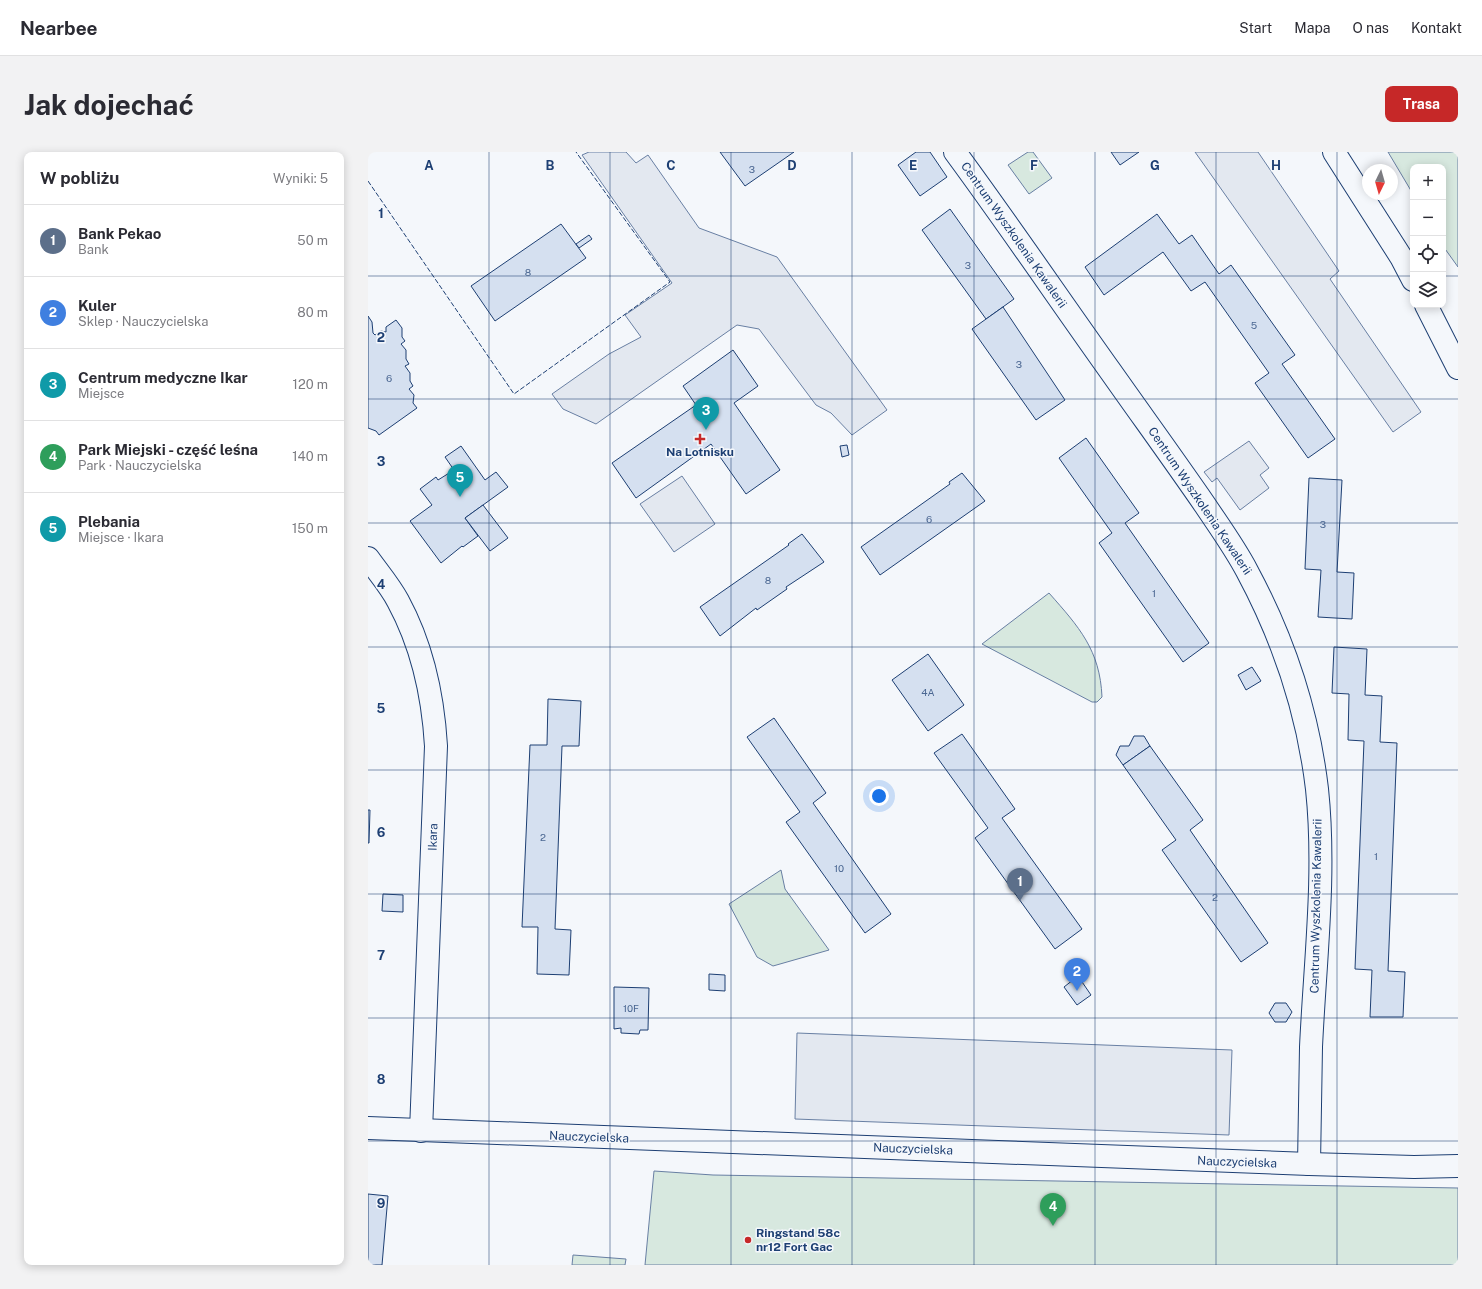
<!DOCTYPE html>
<html lang="pl">
<head>
<meta charset="utf-8">
<style>
	body { margin:0; font-family:"Public Sans",sans-serif; background:#f2f2f3; color:#2b2b33 }
	.controls { position:absolute; right:12px; top:12px; display:grid; overflow:hidden; border-radius:8px; box-shadow:0 2px 10px #0003 }
	.controls button { width:36px; height:36px; display:grid; place-items:center; padding:0; border:0; border-bottom:1px solid #e1e1e2; background:#fff; color:#2b2b33; font:20px sans-serif }
	.compass { position:absolute; left:994px; top:12px; width:36px; height:36px; border-radius:50%; background:#fff; box-shadow:0 2px 10px #0003; rotate:185deg }
	.you { position:absolute; left:511px; top:644px; width:14px; height:14px; margin:-10px; border:3px solid #fff; border-radius:50%; background:#1a73e8; box-shadow:0 0 0 6px #1a73e833 }
	.badge { display:grid; place-items:center; width:26px; height:26px; border-radius:50%; background:#c62828; color:#fff; font-size:13px; font-weight:700 }
	.pin { position:absolute; translate:-50% -33px; filter:drop-shadow(0 1px 2px #0008) }
	.pin::after { content:''; position:absolute; top:21px; width:14px; height:12px; background:inherit; clip-path:polygon(0 0,100% 0,50% 100%) }
	.list { margin:0; padding:0; list-style:none }
	h2 { display:flex; justify-content:space-between; align-items:center; height:52px; margin:0; padding:0 16px; font-size:17px }
	h2 small { font-size:13px; font-weight:400; color:#7c7c81 }
	.list li { display:grid; grid-template-columns:26px 1fr auto; gap:12px; align-items:center; box-sizing:border-box; height:72px; padding:0 16px; border-top:1px solid #e1e1e2 }
	.list b { display:block; font-size:15px; white-space:nowrap }
	.list p { margin:0; font-size:13px; white-space:nowrap; color:#7c7c81 }
	.list em { font-size:13px; font-style:normal; color:#7c7c81 }
	.icon { flex:none; width:22px; height:22px; fill:none; stroke:currentColor; stroke-width:2; stroke-linecap:round; stroke-linejoin:round }
	.map { position:relative; flex:none; width:1090px; height:1113px; overflow:hidden; border-radius:8px }
	header { display:flex; align-items:center; gap:24px; box-sizing:border-box; height:56px; padding:0 20px; background:#fff; border-bottom:1px solid #e1e1e2 }
	header strong { font-size:19px }
	nav { display:flex; gap:22px; margin-inline-start:auto; font-size:14px }
	.intro { display:flex; align-items:center; justify-content:space-between; box-sizing:border-box; height:96px; padding:0 24px }
	h1 { margin:0; font-size:28px }
	.button { padding:10px 18px; border-radius:8px; background:#c62828; color:#fff; font-size:14px; font-weight:700 }
	main { display:flex; gap:24px; padding:0 24px }
	aside { flex:1; background:#fff; border-radius:8px; box-shadow:0 2px 10px #0003 }
	.map>svg:first-child { display:block }
	.green { fill:#d7e8df; stroke:#687fa3 }
	.parking { fill:#e3e8f0; stroke:#687fa3 }
	.building { fill:#d5e0f0; stroke:#1d3f73 }
	.lines { fill:none; stroke-linecap:round; stroke-linejoin:round }
	.minor-casing { stroke:#1d3f73; stroke-width:24 }
	.major-casing { stroke:#1d3f73; stroke-width:24 }
	.minor { stroke:#f4f7fb; stroke-width:22 }
	.major { stroke:#f4f7fb; stroke-width:22 }
	.fence { stroke:#1d3f73; stroke-width:1; stroke-dasharray:5 2; stroke-linecap:butt }
	.grid { fill:none; stroke:#1d3f73; stroke-width:1; stroke-opacity:0.55 }
	.poi-dot { fill:#c62828; stroke:#f4f7fb; stroke-width:1.5 }
	.labels { text-anchor:middle; dominant-baseline:central; stroke-width:3; stroke-linejoin:round; paint-order:stroke }
	.number-label { font-size:10px; fill:#4b6792 }
	.street-label { font-size:12px; fill:#1d3f73; stroke:#f4f7fb }
	.poi-label { font-size:12px; font-weight:bold; fill:#1d3f73; stroke:#f4f7fb }
	.grid-label { font-size:13px; text-anchor:middle; font-weight:bold; fill:#1d3f73; stroke:#f4f7fb; stroke-width:3; stroke-linejoin:round; paint-order:stroke }
</style>
</head>
<body>
<header>
<strong>Nearbee</strong>
<nav><a>Start</a><a>Mapa</a><a>O nas</a><a>Kontakt</a></nav>
</header>
<div class="intro"><h1>Jak dojechać</h1><a class="button">Trasa</a></div>
<main>
<aside>
<h2>W pobliżu<small>Wyniki: 5</small></h2>
<ul class="list">
<li><span class="badge" style="background:#5c6f8a">1</span><div><b>Bank Pekao</b><p>Bank</p></div><em>50 m</em></li>
<li><span class="badge" style="background:#3f7fe0">2</span><div><b>Kuler</b><p>Sklep · Nauczycielska</p></div><em>80 m</em></li>
<li><span class="badge" style="background:#0f9aa8">3</span><div><b>Centrum medyczne Ikar</b><p>Miejsce</p></div><em>120 m</em></li>
<li><span class="badge" style="background:#2e9e5b">4</span><div><b>Park Miejski - część leśna</b><p>Park · Nauczycielska</p></div><em>140 m</em></li>
<li><span class="badge" style="background:#0f9aa8">5</span><div><b>Plebania</b><p>Miejsce · Ikara</p></div><em>150 m</em></li>
</ul>
</aside>
<div class="map">
<svg width="1090" height="1113" viewBox="0 0 1090 1113">
	<rect width="100%" height="100%" fill="#f4f7fb"/>
	<g class="green">
		<polygon points="660,0 665,0 684,26 661,42 640,13"/>
		<polygon points="1020,0 1090,0 1090,115 1075,94 1075,15 1045,15 1045,42"/>
		<path d="M681,441C711,475 732,498 734,545L729,550H724L614,492Z"/>
		<polygon points="413,718 417,737 461,798 405,814 389,805 361,752"/>
		<polygon points="286,1019 345,1023 1090,1036 1090,1113 277,1113"/>
		<polygon points="205,1103 258,1107 257,1113 204,1113"/>
	</g>
	<g class="parking">
		<polygon points="221,0 258,0 268,11 280,3 331,76 409,105 519,258 484,283 463,261 448,253 391,177 369,173 228,272 195,257 184,242 241,202 273,185 257,163 304,131 214,3"/>
		<polygon points="827,0 890,0 971,119 962,127 1053,260 1025,280"/>
		<polygon points="881,289 901,316 892,323 901,336 872,358 849,326 844,330 836,320"/>
		<polygon points="314,324 347,372 306,400 272,352"/>
		<polygon points="429,881 864,898 861,983 427,967"/>
	</g>
	<g class="building">
		<polygon points="352,0 426,0 377,34"/>
		<polygon points="548,0 562,0 579,25 552,44 530,13"/>
		<polygon points="743,0 771,0 752,13"/>
		<polygon points="582,57 646,147 618,167 554,78"/>
		<polygon points="789,62 811,92 824,83 851,122 863,113 927,203 914,212 967,287 940,306 887,231 901,221 837,130 823,139 795,100 736,143 717,115"/>
		<polygon points="193,72 218,106 127,169 103,134"/>
		<polygon points="221,83 224,87 211,96 208,92"/>
		<polygon points="635,155 697,248 668,268 604,177"/>
		<polygon points="0,164 4,170 5,181 7,183 13,179 18,180 18,175 28,168 34,176 34,185 37,189 33,192 38,198 38,207 41,212 37,214 42,221 42,229 45,234 41,237 46,243 45,251 49,256 11,283 8,279 0,276"/>
		<polygon points="365,198 390,234 366,251 412,318 378,342 343,292 268,346 244,311 328,253 315,234"/>
		<polygon points="718,286 771,361 757,371 841,491 815,510 731,391 744,381 691,306"/>
		<polygon points="479,293 481,303 474,305 472,294"/>
		<polygon points="93,294 117,328 128,320 140,335 97,366 110,384 95,395 94,394 73,411 42,369 64,353 52,337 68,325 70,328 86,318 77,305"/>
		<polygon points="594,321 617,349 512,423 493,395 582,332 581,330"/>
		<polygon points="941,326 974,328 969,420 986,421 984,467 950,465 953,418 937,417"/>
		<polygon points="115,353 140,386 122,399 97,366"/>
		<polygon points="434,382 456,410 418,435 419,437 389,458 388,456 352,484 332,455 421,393 420,392"/>
		<polygon points="966,495 999,497 997,543 1014,544 1012,590 1029,591 1020,819 1037,820 1035,865 1002,865 1004,818 987,817 996,589 980,588 981,542 964,541"/>
		<polygon points="560,502 596,553 560,579 524,528"/>
		<polygon points="884,515 893,529 878,538 870,523"/>
		<polygon points="180,547 213,549 211,594 194,594 187,777 203,778 201,823 169,822 170,775 154,775 162,593 179,593"/>
		<polygon points="406,566 458,641 445,651 523,762 497,781 418,670 432,660 379,585"/>
		<polygon points="594,582 647,657 634,666 714,777 687,797 607,686 620,676 566,601"/>
		<polygon points="766,584 776,584 782,594 755,613 748,603 752,594 761,594"/>
		<polygon points="782,594 835,668 822,678 900,791 873,810 794,698 808,688 755,613"/>
		<polygon points="0,658 2,658 1,691 0,691"/>
		<polygon points="15,742 35,743 35,760 14,759"/>
		<polygon points="341,822 357,823 357,839 341,838"/>
		<polygon points="710,824 723,843 709,853 696,835"/>
		<polygon points="246,835 281,836 280,878 272,878 271,882 253,881 253,876 246,877"/>
		<polygon points="907,851 918,851 924,860 918,870 907,870 901,861"/>
		<polygon points="0,1042 20,1044 14,1113 0,1113"/>
	</g>
	<g class="lines">
		<defs>
			<g id="minor">
				<path d="M587,0C640,72 691,147 743,220C774,264 806,308 837,353C851,374 867,396 879,419C915,486 940,561 949,637C958,722 947,809 943,895C942,934 942,973 941,1012"/>
				<path d="M0,406C10,420 22,434 30,449C55,495 65,543 68,594L53,979"/>
				<polyline points="0,976 941,1012 1046,1015 1090,1014"/>
			</g>
			<g id="major">
				<polyline points="966,0 1033,105 1045,128"/>
				<polyline points="1058,153 1090,216"/>
			</g>
		</defs>
		<use href="#minor" class="minor-casing"/>
		<use href="#major" class="major-casing"/>
		<use href="#minor" class="minor"/>
		<use href="#major" class="major"/>
		<polyline class="fence" points="0,29 146,242 302,130 208,0"/>
	</g>
	<path class="grid" d="M121,0V1113M242,0V1113M363,0V1113M484,0V1113M606,0V1113M727,0V1113M848,0V1113M969,0V1113M0,124H1045M1075,124H1090M0,247H1090M0,371H1090M0,495H1090M0,618H1090M0,742H1090M0,866H1090M0,989H1090"/>
	<g class="poi-dot">
		<path d="M330 281h4v4h4v4h-4v4h-4v-4h-4v-4h4z"/>
		<circle cx="380" cy="1088" r="4"/>
	</g>
	<g class="labels">
		<g class="number-label">
			<text x="384" y="17">3</text>
			<text x="600" y="113">3</text>
			<text x="160" y="120">8</text>
			<text x="886" y="173">5</text>
			<text x="651" y="212">3</text>
			<text x="21" y="226">6</text>
			<text x="561" y="367">6</text>
			<text x="955" y="372">3</text>
			<text x="400" y="428">8</text>
			<text x="786" y="441">1</text>
			<text x="560" y="540">4A</text>
			<text x="175" y="685">2</text>
			<text x="1008" y="704">1</text>
			<text x="471" y="716">10</text>
			<text x="847" y="745">2</text>
			<text x="263" y="856">10F</text>
		</g>
		<g class="street-label">
			<text transform="translate(646 83) rotate(55)">Centrum Wyszkolenia Kawalerii</text>
			<text transform="translate(832 349) rotate(56)">Centrum Wyszkolenia Kawalerii</text>
			<text transform="translate(65 685) rotate(-88)">Ikara</text>
			<text transform="translate(948 754) rotate(-89)">Centrum Wyszkolenia Kawalerii</text>
			<text transform="translate(221 985) rotate(2)">Nauczycielska</text>
			<text transform="translate(545 997) rotate(2)">Nauczycielska</text>
			<text transform="translate(869 1010) rotate(2)">Nauczycielska</text>
		</g>
		<g class="poi-label">
			<text x="332" y="300">Na Lotnisku</text>
			<text x="388" y="1081" text-anchor="start">Ringstand 58c<tspan x="388" dy="14">nr12 Fort Gac</tspan></text>
		</g>
	</g>
	<g class="grid-label">
		<text x="61" y="18">A</text>
		<text x="182" y="18">B</text>
		<text x="303" y="18">C</text>
		<text x="424" y="18">D</text>
		<text x="545" y="18">E</text>
		<text x="666" y="18">F</text>
		<text x="787" y="18">G</text>
		<text x="908" y="18">H</text>
		<text x="13" y="66">1</text>
		<text x="13" y="190">2</text>
		<text x="13" y="314">3</text>
		<text x="13" y="437">4</text>
		<text x="13" y="561">5</text>
		<text x="13" y="685">6</text>
		<text x="13" y="808">7</text>
		<text x="13" y="932">8</text>
		<text x="13" y="1056">9</text>
	</g>
</svg>
<div class="controls">
<button>+</button>
<button>−</button>
<button><svg class="icon" aria-label="locate" viewBox="0 0 24 24"><circle cx="12" cy="12" r="6"/><path d="M12 2v4M12 18v4M2 12h4M18 12h4"/></svg></button>
<button><svg class="icon" aria-label="layers" viewBox="0 0 24 24"><path d="M12 4l9 5-9 5-9-5zM3 14l9 5 9-5"/></svg></button>
</div>
<svg class="compass" viewBox="-18 -18 36 36"><path d="M0-13l5 13h-10z" fill="#e53935"/><path d="M0 13l5-13h-10z" fill="#7c7c81"/></svg>
<div class="you"></div>
<div class="pin badge" style="left:652px;top:749px;background:#5c6f8a">1</div>
<div class="pin badge" style="left:709px;top:839px;background:#3f7fe0">2</div>
<div class="pin badge" style="left:338px;top:278px;background:#0f9aa8">3</div>
<div class="pin badge" style="left:685px;top:1074px;background:#2e9e5b">4</div>
<div class="pin badge" style="left:92px;top:345px;background:#0f9aa8">5</div>
</div>
</main>
</body>
</html>
